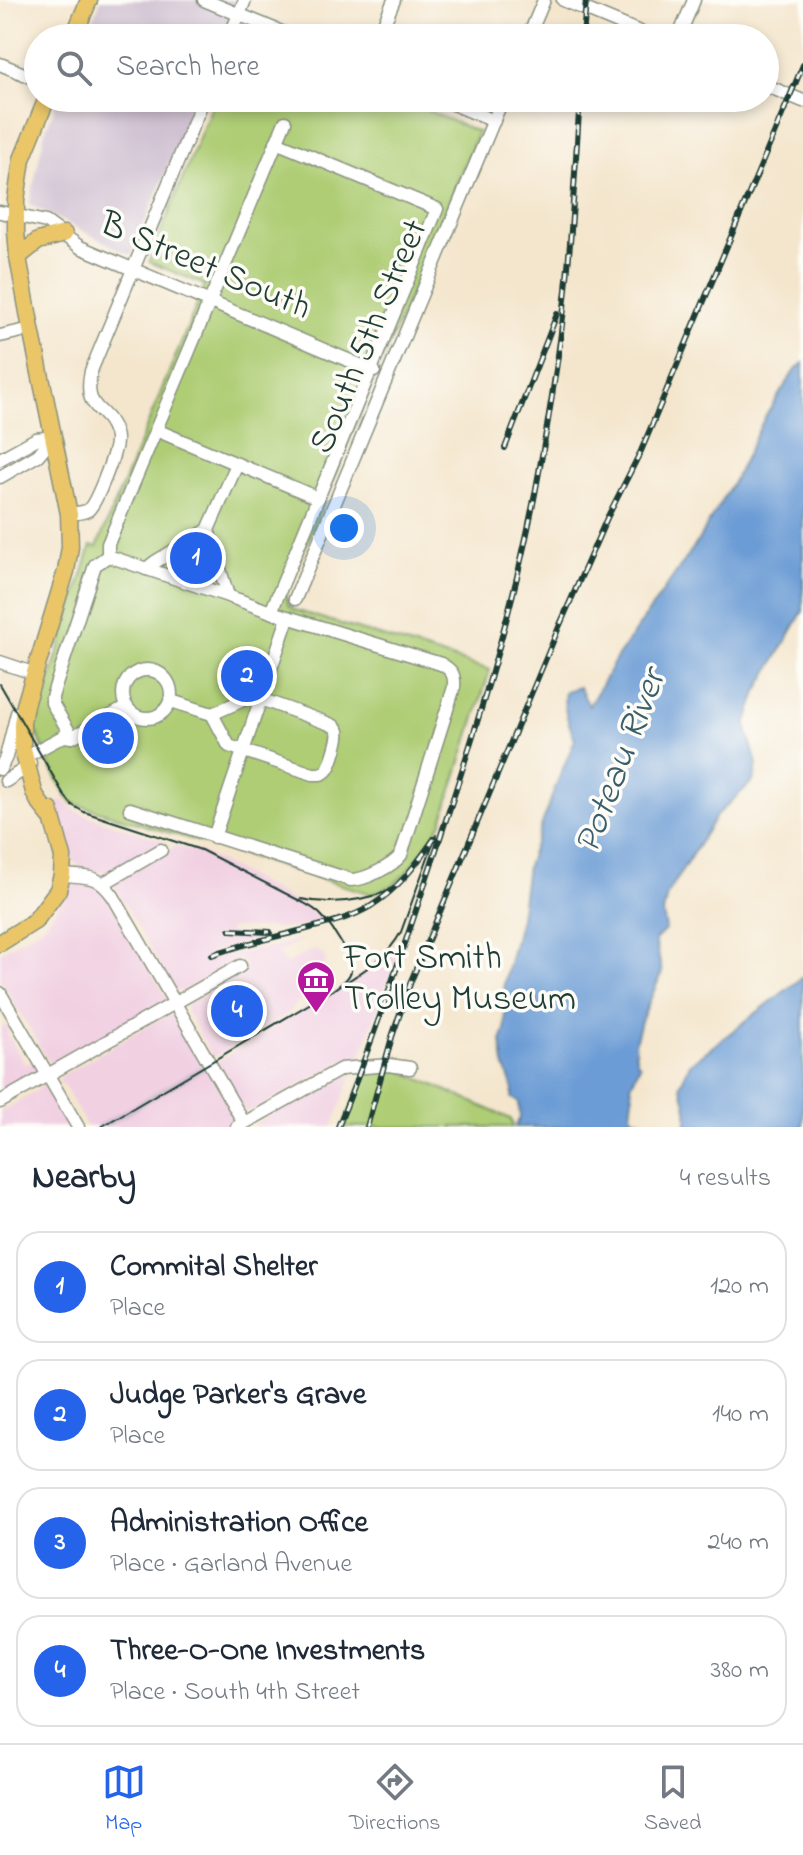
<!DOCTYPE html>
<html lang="en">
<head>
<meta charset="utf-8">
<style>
	body { margin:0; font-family:"Indie Flower",sans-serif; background:#f6f6f7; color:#1f2937 }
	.you { position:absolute; left:344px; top:528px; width:28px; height:28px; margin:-20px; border:6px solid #fff; border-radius:50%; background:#1a73e8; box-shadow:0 0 0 12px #1a73e833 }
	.badge { display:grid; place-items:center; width:52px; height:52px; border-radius:50%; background:#2563eb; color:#fff; font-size:26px; font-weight:700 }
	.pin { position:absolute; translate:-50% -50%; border:4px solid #fff; box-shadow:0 2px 8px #0006 }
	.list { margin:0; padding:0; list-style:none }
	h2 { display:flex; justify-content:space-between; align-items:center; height:104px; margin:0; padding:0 32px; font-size:34px }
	h2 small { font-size:26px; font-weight:400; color:#747a83 }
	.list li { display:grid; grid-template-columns:52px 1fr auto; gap:24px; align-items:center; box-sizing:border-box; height:112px; margin:0 16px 16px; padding:0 16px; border:2px solid #e0e1e3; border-radius:24px }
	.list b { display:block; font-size:30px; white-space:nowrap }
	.list p { margin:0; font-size:26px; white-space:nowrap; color:#747a83 }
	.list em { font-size:26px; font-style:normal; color:#747a83 }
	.icon { flex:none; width:44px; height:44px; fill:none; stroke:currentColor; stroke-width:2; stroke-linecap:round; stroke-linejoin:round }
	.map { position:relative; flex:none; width:803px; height:1127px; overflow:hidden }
	.search { position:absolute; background:#fff; box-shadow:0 4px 12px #0003; left:24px; right:24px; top:24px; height:88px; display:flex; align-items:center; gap:20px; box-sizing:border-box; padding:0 28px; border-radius:44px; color:#747a83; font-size:30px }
	.sheet { height:616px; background:#fff }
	nav { display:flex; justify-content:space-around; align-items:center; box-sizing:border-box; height:112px; border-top:2px solid #e0e1e3; background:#fff; font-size:22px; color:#747a83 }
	nav a { display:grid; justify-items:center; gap:4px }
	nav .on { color:#2563eb }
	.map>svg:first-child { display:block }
	.built { fill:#f1d0e2 }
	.industrial { fill:#cebed0 }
	.green { fill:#aecd74; stroke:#668554; stroke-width:2 }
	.water { fill:#6c9cd5; stroke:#466c84; stroke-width:2 }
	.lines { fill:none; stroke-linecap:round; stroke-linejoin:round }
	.minor-casing { stroke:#8a9280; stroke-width:15 }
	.major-casing { stroke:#8a9280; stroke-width:19 }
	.minor { stroke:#fff; stroke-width:12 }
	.major { stroke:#eac669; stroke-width:16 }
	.tram { stroke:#1f3d34; stroke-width:2 }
	.rail-casing { stroke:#1f3d34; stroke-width:6 }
	.rail { stroke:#fdfcf7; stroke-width:3; stroke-dasharray:9; stroke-linecap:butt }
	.labels { text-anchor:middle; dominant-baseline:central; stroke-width:7; stroke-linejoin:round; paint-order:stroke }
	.street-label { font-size:36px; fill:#1f3d34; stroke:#fdfcf7 }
	.poi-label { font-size:36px; fill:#1f3d34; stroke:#fdfcf7; text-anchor:start }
	.water-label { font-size:38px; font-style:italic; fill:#3a5e6c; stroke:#fdfcf7 }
</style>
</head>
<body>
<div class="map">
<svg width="803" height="1127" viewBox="0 0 803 1127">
	<rect width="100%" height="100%" fill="#fdfcf7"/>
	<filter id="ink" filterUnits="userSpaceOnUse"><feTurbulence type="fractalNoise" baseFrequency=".0125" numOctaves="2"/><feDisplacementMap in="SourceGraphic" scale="16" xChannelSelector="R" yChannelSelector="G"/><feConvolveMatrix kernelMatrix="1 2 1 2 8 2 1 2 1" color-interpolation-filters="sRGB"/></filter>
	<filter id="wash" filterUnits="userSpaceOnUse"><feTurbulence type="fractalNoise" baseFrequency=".006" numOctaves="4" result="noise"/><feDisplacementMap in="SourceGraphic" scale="32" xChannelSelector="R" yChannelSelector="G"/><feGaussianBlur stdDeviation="1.8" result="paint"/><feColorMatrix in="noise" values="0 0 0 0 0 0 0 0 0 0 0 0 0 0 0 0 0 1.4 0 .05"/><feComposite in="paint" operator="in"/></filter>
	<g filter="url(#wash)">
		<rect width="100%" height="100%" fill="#f4e6cd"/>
		<g class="built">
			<polygon points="64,799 70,807 80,813 167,842 106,872 101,873 80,868 68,854 53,804"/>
			<polygon points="176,846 200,852 217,860 312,911 323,922 296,928 230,928 228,933 270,935 209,953 210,958 235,950 238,954 303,939 278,953 285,964 310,951 317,950 324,955 326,961 319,977 314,977 305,995 285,1016 213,1058 186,1010 188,1003 246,967 239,959 182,992 180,990 175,991 115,887 115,883 120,879"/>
			<polygon points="83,882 94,885 103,890 168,1000 60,1062 50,1064 0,979 0,952 39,929 50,918 71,886"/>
			<polygon points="401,944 359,1061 342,1062 256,1109 246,1112 242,1109 215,1063 378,964"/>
			<polygon points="168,1014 175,1015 204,1064 94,1127 87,1127 63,1084 59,1083 61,1076"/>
			<polygon points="7,1025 10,1026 11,1029 7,1033 25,1064 33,1061 38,1069 38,1074 0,1096 0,1029"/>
			<polygon points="208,1068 235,1119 226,1127 106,1127"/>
			<polygon points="353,1073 332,1127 258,1127 255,1123 326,1083"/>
			<polygon points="41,1085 46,1085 51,1089 51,1097 69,1127 0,1127 0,1112 39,1089 38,1087"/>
		</g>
		<g class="industrial">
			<polygon points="101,0 237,0 222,38 85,38"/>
			<polygon points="59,98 197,98 131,255 32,206 30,202 45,131"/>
			<polygon points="204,1064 208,1068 106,1127 94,1127"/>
		</g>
		<g class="green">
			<polygon points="215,98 398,98 478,132 286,593 288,605 295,610 490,670 441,824 409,870 392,886 371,894 72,803 66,796 52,769 35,728 91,546 97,547 205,285 149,262"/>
			<polygon points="377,1070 402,1071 511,1119 513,1127 343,1127 366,1072"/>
		</g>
		<g class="water">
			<path d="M803,363V611L757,692L746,725L757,764L754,780L716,816L667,895L663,913L666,929L655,940L662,972L641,1021L635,1043L636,1059L640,1065L631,1085L633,1098L631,1114L634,1118L644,1121V1127H515L520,1118L519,1102L512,1098L513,1089L504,1064L501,1041L505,1030L504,984L520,918L527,866L556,785L575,740C569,723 562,709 565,691L579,687L589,706L616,659L698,541L737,475L765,417L793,373Z"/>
			<path d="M803,977V1127H686C690,1112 685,1099 680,1085L690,1064Z"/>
		</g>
	</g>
	<g filter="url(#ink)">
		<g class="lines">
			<defs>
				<g id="minor">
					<polyline points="204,0 296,38"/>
					<polyline points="563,0 654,38"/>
					<polyline points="229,38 245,0"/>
					<polyline points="378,38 394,0"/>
					<polyline points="528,38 544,0"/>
					<polyline points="678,38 694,0"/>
					<polyline points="0,64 38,80"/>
					<polyline points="765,85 803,101"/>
					<polyline points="439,98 494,121"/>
					<polyline points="0,212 46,222 80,247 374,371"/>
					<polyline points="0,336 31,329"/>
					<polyline points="156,430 318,498"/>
					<polyline points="0,459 36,439 53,437"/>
					<polyline points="0,477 38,455 53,437"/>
					<path d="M69,514C75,513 83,513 88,510C96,504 111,463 114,452C116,446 117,439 115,433C107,405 82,413 91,371L204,98"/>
					<polyline points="208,530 228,596"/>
					<path d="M108,556L228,596L271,612L441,664C452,670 455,675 454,687L401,855C393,866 365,880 351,880L130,809"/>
					<polyline points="108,556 108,544 285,122"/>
					<polyline points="146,569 155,562 208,530 237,464"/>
					<polyline points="295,599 503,98"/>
					<polyline points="271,612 437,209 276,142"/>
					<polyline points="0,662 36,674"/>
					<circle cx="147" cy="694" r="24"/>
					<path d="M171,701L212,714L252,696L327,723C332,725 336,726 338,731C340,737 331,767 326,771C322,775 318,774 313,774L229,746L212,714"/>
					<polyline points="72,737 52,703 52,697 95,565 108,556"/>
					<polyline points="32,753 64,736 72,737 127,707"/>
					<polyline points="0,769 6,757 17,713"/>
					<polyline points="6,781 23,770 30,763"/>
					<polyline points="214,837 288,618"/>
					<path d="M62,875C88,877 97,874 113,896L244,1123"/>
					<polyline points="104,883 161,850"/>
					<polyline points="0,993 78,1127"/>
					<polyline points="0,1102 240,966"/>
					<polyline points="237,1127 341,1069 389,1065 410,1068"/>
				</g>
				<g id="major">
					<polyline points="73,38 89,0"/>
					<polyline points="47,98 22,159 16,200 16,230 18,257 31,329 69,514 70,547 66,571 25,705 22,723 22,746 34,792 39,802 51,817"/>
					<polyline points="18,257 38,241 64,234"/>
					<polyline points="0,943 35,921 58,890 62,875 63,857 50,810"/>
				</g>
			</defs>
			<use href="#minor" class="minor-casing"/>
			<use href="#major" class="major-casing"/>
			<use href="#minor" class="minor"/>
			<use href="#major" class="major"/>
			<g class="tram">
				<path d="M0,684L64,795L72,805L84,812L201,850L304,903C309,906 315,909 320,914C329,923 354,958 351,971C349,979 340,985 333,990L101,1127"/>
				<path d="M301,899C332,906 365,900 394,889"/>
				<path d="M345,983C368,968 388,956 401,932L436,835"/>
			</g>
			<defs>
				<g id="rail">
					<polyline points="583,38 586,0"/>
					<polyline points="505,448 557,314"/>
					<polyline points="230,930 270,932"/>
					<path d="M212,955C239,945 267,939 295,932C321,925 348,920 371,906C398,889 416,865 434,839"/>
					<path d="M338,1127C373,1041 402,953 431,865C472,743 511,620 535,494C549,419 562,343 568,267C573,211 576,154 580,98"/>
					<polyline points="367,1127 392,1037 411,981 559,627 607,518 641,451 803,65"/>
				</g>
			</defs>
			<use href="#rail" class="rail-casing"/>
			<use href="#rail" class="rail"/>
		</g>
	</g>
	<defs>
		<symbol id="museum-pin" viewBox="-11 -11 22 30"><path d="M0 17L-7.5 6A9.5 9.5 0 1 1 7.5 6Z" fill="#b5179e" stroke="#fdfcf7"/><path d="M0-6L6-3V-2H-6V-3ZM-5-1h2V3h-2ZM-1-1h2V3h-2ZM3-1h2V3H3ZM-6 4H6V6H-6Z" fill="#fff"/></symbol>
	</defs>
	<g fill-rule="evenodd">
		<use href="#museum-pin" x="294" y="958" width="44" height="60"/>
	</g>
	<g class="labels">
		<g class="street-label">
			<text transform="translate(205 267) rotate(23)">B Street South</text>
			<text transform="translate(370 337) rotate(-67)">South 5th Street</text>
		</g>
		<g class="poi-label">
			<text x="344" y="959">Fort Smith<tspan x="344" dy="41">Trolley Museum</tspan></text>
		</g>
		<g class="water-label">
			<text transform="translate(622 762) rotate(-69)">Poteau River</text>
		</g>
	</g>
</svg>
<div class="you"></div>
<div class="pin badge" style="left:196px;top:558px">1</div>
<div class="pin badge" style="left:247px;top:676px">2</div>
<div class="pin badge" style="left:108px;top:738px">3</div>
<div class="pin badge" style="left:237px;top:1011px">4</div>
<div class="search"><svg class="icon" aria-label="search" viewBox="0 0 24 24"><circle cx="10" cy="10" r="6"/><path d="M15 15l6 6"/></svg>Search here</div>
</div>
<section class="sheet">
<h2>Nearby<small>4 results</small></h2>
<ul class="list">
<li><span class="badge">1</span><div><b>Commital Shelter</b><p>Place</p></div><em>120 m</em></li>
<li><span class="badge">2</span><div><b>Judge Parker's Grave</b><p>Place</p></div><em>140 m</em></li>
<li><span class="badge">3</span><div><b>Administration Office</b><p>Place · Garland Avenue</p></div><em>240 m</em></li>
<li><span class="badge">4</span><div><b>Three-O-One Investments</b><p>Place · South 4th Street</p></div><em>380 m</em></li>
</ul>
</section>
<nav>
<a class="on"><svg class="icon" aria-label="map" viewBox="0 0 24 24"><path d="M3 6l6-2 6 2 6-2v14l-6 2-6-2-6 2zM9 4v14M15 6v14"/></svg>Map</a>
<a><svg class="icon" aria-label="directions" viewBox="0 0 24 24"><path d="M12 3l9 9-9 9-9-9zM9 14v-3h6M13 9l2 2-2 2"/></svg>Directions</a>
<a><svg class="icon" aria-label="saved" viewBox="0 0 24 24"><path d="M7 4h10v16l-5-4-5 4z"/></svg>Saved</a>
</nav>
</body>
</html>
